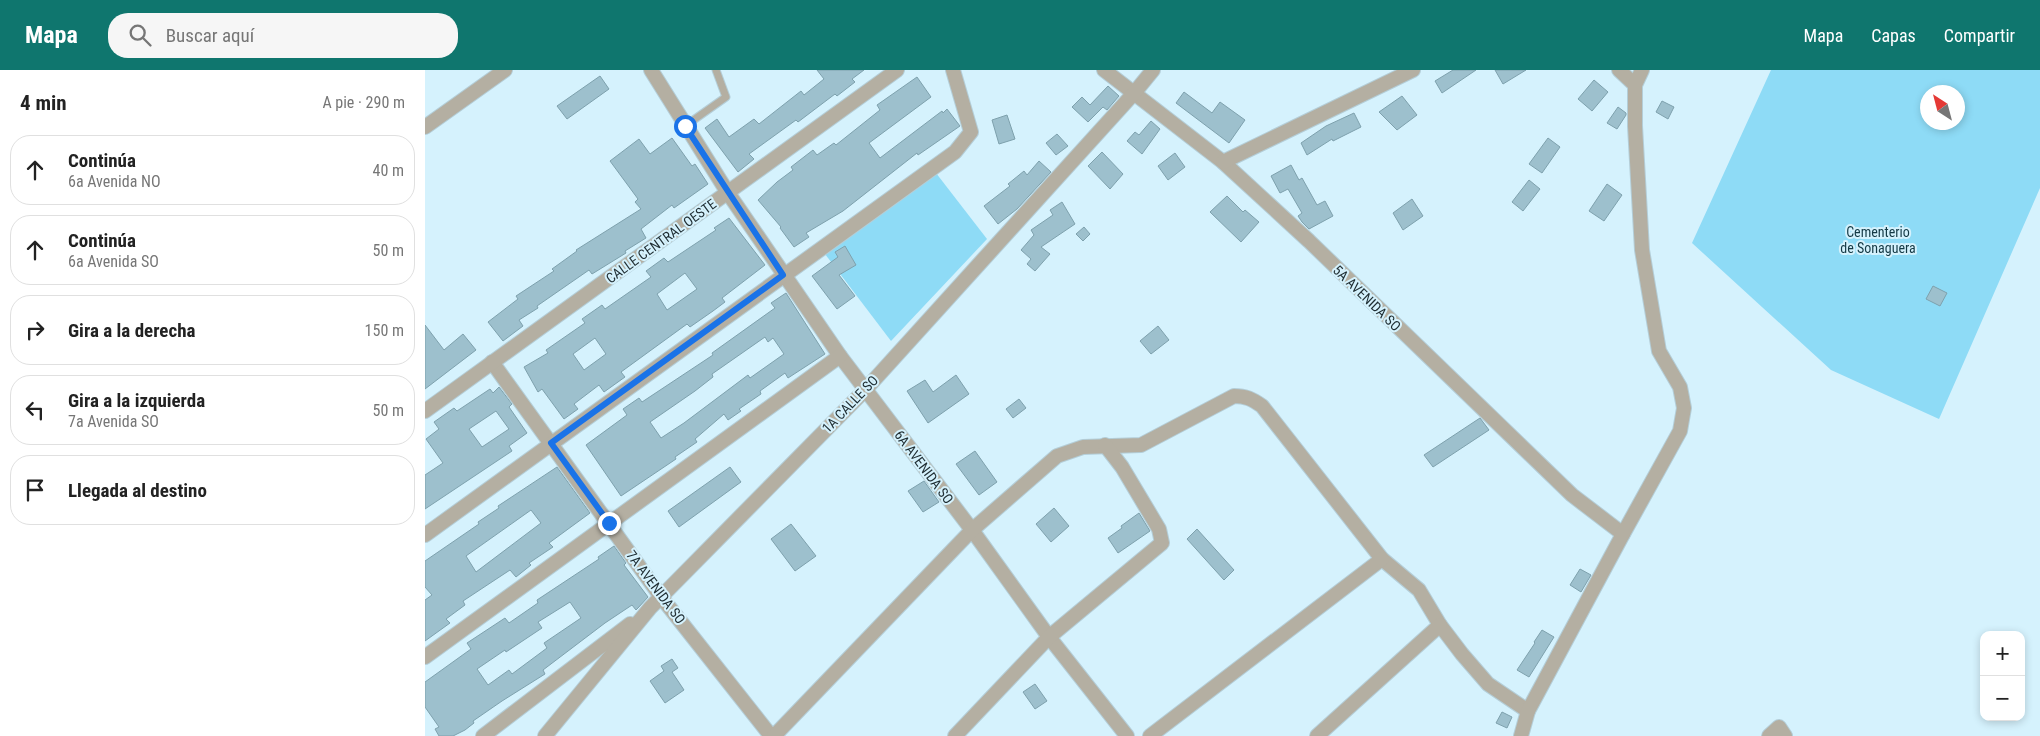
<!DOCTYPE html>
<html lang="es">
<head>
<meta charset="utf-8">
<style>
	body { margin:0; font-family:"Roboto Condensed",sans-serif; background:#f6f6f6; color:#222 }
	.controls { position:absolute; right:15px; bottom:15px; display:grid; overflow:hidden; border-radius:10px; box-shadow:0 2px 8px #0003 }
	.controls button { width:45px; height:45px; display:grid; place-items:center; padding:0; border:0; border-bottom:1px solid #e0e0e0; background:#fff; color:#222; font:25px sans-serif }
	.compass { position:absolute; left:1495px; top:15px; width:45px; height:45px; border-radius:50%; background:#fff; box-shadow:0 2px 8px #0003; rotate:324deg }
	.stop { position:absolute; width:15px; height:15px; margin:-11px; border:4px solid #1a73e8; border-radius:50%; background:#fff }
	.stop.end { background:#1a73e8; border-color:#fff; box-shadow:0 1px 5px #0008 }
	.list { margin:0; padding:0; list-style:none }
	h2 { display:flex; justify-content:space-between; align-items:center; height:65px; margin:0; padding:0 20px; font-size:21px }
	h2 small { font-size:16px; font-weight:400; color:#767676 }
	.list li { display:grid; grid-template-columns:32px 1fr auto; gap:15px; align-items:center; box-sizing:border-box; height:70px; margin:0 10px 10px; padding:0 10px; border:1px solid #e0e0e0; border-radius:20px }
	.list b { display:block; font-size:19px; white-space:nowrap }
	.list p { margin:0; font-size:16px; white-space:nowrap; color:#767676 }
	.list em { font-size:16px; font-style:normal; color:#767676 }
	.icon { flex:none; width:28px; height:28px; fill:none; stroke:currentColor; stroke-width:2; stroke-linecap:round; stroke-linejoin:round }
	.map { position:relative; flex:none; width:1615px; height:666px; overflow:hidden }
	header { display:flex; align-items:center; gap:30px; box-sizing:border-box; height:70px; padding:0 25px; background:#0f766e; color:#fff }
	header strong { font-size:24px }
	nav { display:flex; gap:28px; margin-inline-start:auto; font-size:18px }
	.search { width:350px; height:45px; background:#f6f6f6; display:flex; align-items:center; gap:12px; box-sizing:border-box; padding:0 18px; border-radius:20px; color:#767676; font-size:19px }
	main { display:flex }
	aside { flex:1; background:#fff }
	.map>svg:first-child { display:block }
	.green { fill:#8edbf6; fill-rule:evenodd }
	.building { fill:#9dc0cd; stroke:#7ea1ad; fill-rule:evenodd }
	.lines { fill:none; stroke-linecap:round; stroke-linejoin:round }
	.service-casing { stroke:#b4ced8; stroke-width:9 }
	.minor-casing { stroke:#b4ced8; stroke-width:16 }
	.service { stroke:#b4afa2; stroke-width:7 }
	.minor { stroke:#b4afa2; stroke-width:14 }
	.route { stroke:#1a73e8; stroke-width:6 }
	.labels { text-anchor:middle; dominant-baseline:central; stroke-width:4; stroke-linejoin:round; paint-order:stroke }
	.park-label { font-size:14px; fill:#143945; stroke:#d5f2fd }
	.street-label { font-size:14px; fill:#1e2c31; stroke:#d5f2fd }
</style>
</head>
<body>
<header>
<strong>Mapa</strong>
<div class="search"><svg class="icon" aria-label="search" viewBox="0 0 24 24"><circle cx="10" cy="10" r="6"/><path d="M15 15l6 6"/></svg>Buscar aquí</div>
<nav><a>Mapa</a><a>Capas</a><a>Compartir</a></nav>
</header>
<main>
<aside>
<h2>4 min<small>A pie · 290 m</small></h2>
<ul class="list">
<li><svg class="icon" aria-label="ahead" viewBox="0 0 24 24"><path d="M12 20V5M6 11l6-6 6 6"/></svg><div><b>Continúa</b><p>6a Avenida NO</p></div><em>40 m</em></li>
<li><svg class="icon" aria-label="ahead" viewBox="0 0 24 24"><path d="M12 20V5M6 11l6-6 6 6"/></svg><div><b>Continúa</b><p>6a Avenida SO</p></div><em>50 m</em></li>
<li><svg class="icon" aria-label="right" viewBox="0 0 24 24"><path d="M7 20v-9h11M14 6l5 5-5 5"/></svg><div><b>Gira a la derecha</b></div><em>150 m</em></li>
<li><svg class="icon" aria-label="left" viewBox="0 0 24 24"><path d="M17 20v-9H6M10 6l-5 5 5 5"/></svg><div><b>Gira a la izquierda</b><p>7a Avenida SO</p></div><em>50 m</em></li>
<li><svg class="icon" aria-label="arrive" viewBox="0 0 24 24"><path d="M6 21V4h12l-3 4 3 4H6"/></svg><div><b>Llegada al destino</b></div></li>
</ul>
</aside>
<div class="map">
<svg width="1615" height="666" viewBox="0 0 1615 666">
	<rect width="100%" height="100%" fill="#d5f2fd"/>
	<g class="green">
		<path d="M1346,0H1615V118L1514,349L1406,300L1267,173ZM1502,22H1532V52H1502Z"/>
		<polygon points="511,103 562,169 466,271 400,184"/>
	</g>
	<g class="building">
		<polygon points="392,0 439,0 427,9 430,12 412,26 410,24 373,52 371,50 324,84 329,89 313,102 280,58 292,49 304,67 329,49 334,54 376,21 379,25 399,9"/>
		<polygon points="1028,0 1051,0 1017,23 1010,11"/>
		<polygon points="1070,0 1101,0 1078,14"/>
		<polygon points="175,6 184,19 142,49 132,36"/>
		<polygon points="492,7 506,27 444,73 455,88 517,41 518,43 522,39 535,56 493,85 492,83 418,141 381,163 384,167 369,177 355,158 356,157 333,130 352,112 368,100 366,97 388,80 392,85 409,73 411,75 455,40 452,35"/>
		<polygon points="1169,10 1183,22 1167,41 1153,29"/>
		<polygon points="683,16 694,26 682,40 678,37 663,52 647,37 657,27 665,35"/>
		<polygon points="759,22 787,43 795,32 820,50 804,73 751,33"/>
		<polygon points="977,26 992,45 972,60 954,42"/>
		<polygon points="1237,31 1249,37 1243,49 1231,42"/>
		<polygon points="1193,37 1201,43 1201,45 1192,59 1182,53"/>
		<polygon points="929,43 936,57 908,71 907,69 882,85 876,73 901,56"/>
		<polygon points="582,45 590,69 574,74 567,50"/>
		<polygon points="726,51 735,59 717,84 702,71 710,62 714,65"/>
		<polygon points="632,64 643,76 631,85 621,73"/>
		<polygon points="247,68 267,96 270,94 283,114 249,138 247,135 216,159 221,168 200,181 201,183 167,204 164,200 112,236 113,238 94,250 98,256 78,271 63,252 93,229 91,226 129,201 127,199 152,181 151,180 216,139 210,132 213,129 185,91 214,69 225,84"/>
		<polygon points="1123,68 1135,77 1117,103 1104,94"/>
		<polygon points="677,82 698,104 685,119 663,96"/>
		<polygon points="750,83 760,97 743,110 733,96"/>
		<polygon points="614,91 626,102 592,139 573,154 559,136 585,116 583,114 599,101 602,105"/>
		<polygon points="866,95 874,110 877,108 892,135 900,131 908,146 884,159 877,152 873,146 877,143 863,119 855,123 846,106"/>
		<polygon points="1104,110 1115,119 1098,141 1087,132"/>
		<polygon points="1182,114 1197,125 1179,151 1164,141"/>
		<polygon points="802,126 818,142 820,140 834,152 816,172 785,142"/>
		<polygon points="987,129 998,146 978,160 968,143"/>
		<polygon points="637,132 650,154 616,177 625,184 610,201 602,194 606,189 596,180 609,165 606,160 628,145 625,140"/>
		<path d="M304,148L340,195L297,228L300,232L288,241L265,257L262,254L196,302L200,307L179,322L174,315L149,334L153,339L139,349L117,319L113,322L99,297L123,283L121,280L160,253L157,249L177,235L180,239L226,207L221,201L239,188L243,192L291,160L289,158ZM260,203L272,219L242,240L232,224ZM170,268L181,284L159,300L148,284Z"/>
		<polygon points="659,157 665,164 658,171 651,164"/>
		<polygon points="420,176 431,195 414,205 430,226 412,239 387,206 413,187 410,182"/>
		<polygon points="1508,216 1522,223 1515,236 1501,229"/>
		<path d="M361,223L400,284L363,308L360,303L335,321L336,324L314,339L316,341L303,350L299,344L270,369L272,372L250,387L251,389L196,426L161,375L202,345L198,339L214,328L217,332L288,285L287,283L350,238L346,233ZM340,267L343,272L348,268L359,284L325,308L323,305L259,353L236,368L225,352L270,321L288,307L287,304Z"/>
		<polygon points="0,255 19,280 38,264 51,280 0,319"/>
		<polygon points="733,256 744,270 726,284 715,271"/>
		<polygon points="531,305 544,324 503,353 482,321 500,310 508,322"/>
		<path d="M74,317L87,334L84,337L102,363L84,376L87,381L0,439V405L18,393L1,369L14,359L9,352L29,338L32,341L65,319L68,323ZM71,341L84,359L57,377L44,359Z"/>
		<polygon points="594,329 601,338 588,348 581,339"/>
		<polygon points="1055,348 1064,360 1008,397 999,385"/>
		<polygon points="550,381 572,412 554,425 531,394"/>
		<path d="M132,397L165,443L124,473L128,477L104,493L106,495L91,507L85,500L38,531L40,535L21,549L25,553L0,571V530L7,525L0,517V491L54,454L53,452L74,438L73,436ZM106,440L116,453L51,502L41,486Z"/>
		<polygon points="305,397 316,412 254,457 243,441"/>
		<polygon points="499,411 514,432 498,442 483,421"/>
		<polygon points="629,438 644,456 626,472 611,454"/>
		<polygon points="714,443 725,461 693,483 683,468 697,458 696,456"/>
		<polygon points="366,454 391,486 370,501 346,469"/>
		<polygon points="772,459 809,500 799,510 762,469"/>
		<path d="M189,476L201,493L199,495L223,527L213,538L211,540L207,535L180,553L118,600L120,604L77,631L48,651L49,653L40,660L28,666H14L10,659L14,657L0,637V612L46,579L42,573L80,548L84,553L113,533L112,530L174,489L173,487ZM145,532L156,548L119,573L122,578L87,604L84,600L63,615L52,599L80,580L81,582L117,558L113,552Z"/>
		<polygon points="1155,499 1166,505 1156,522 1145,515"/>
		<polygon points="1117,560 1129,567 1104,607 1092,600 1110,573 1109,572"/>
		<polygon points="247,589 253,598 247,602 259,620 240,633 225,611 239,601 236,596"/>
		<polygon points="610,614 622,631 610,639 598,622"/>
		<polygon points="1077,642 1087,647 1082,658 1071,653"/>
	</g>
	<g class="lines">
		<defs>
			<polyline id="service" points="260,56 301,27 291,0"/>
			<g id="minor">
				<polyline points="226,0 303,123 415,286 547,460 624,567 702,666"/>
				<polyline points="679,0 798,92 884,171 1147,425 1198,464"/>
				<polyline points="1194,0 1210,15"/>
				<polyline points="0,57 80,0"/>
				<polyline points="798,92 988,0"/>
				<polyline points="67,292 237,528 346,666"/>
				<polyline points="0,341 472,0"/>
				<polyline points="0,465 530,82 546,62 528,0"/>
				<polyline points="0,587 415,286"/>
				<polyline points="58,666 205,554"/>
				<polyline points="120,666 225,538 440,320 710,22 728,0"/>
				<path d="M349,666L547,460L632,386L658,377L716,375L809,326C821,326 827,329 837,336L957,489L994,520L1015,555L1037,584L1063,614L1103,641"/>
				<polyline points="530,666 624,567 737,473 734,459 697,397 680,375"/>
				<polyline points="725,666 957,489"/>
				<polyline points="892,666 1015,555"/>
				<polyline points="1096,666 1103,641 1198,464 1255,361 1259,338 1255,317 1234,281 1217,180 1210,56 1210,15 1217,0"/>
				<polyline points="1344,666 1354,657 1360,666"/>
			</g>
		</defs>
		<use href="#service" class="service-casing"/>
		<use href="#minor" class="minor-casing"/>
		<use href="#service" class="service"/>
		<use href="#minor" class="minor"/>
	</g>
	<g class="lines">
		<polyline class="route" points="184,453 126,373 358,205 260,56"/>
	</g>
	<g class="labels">
		<g class="park-label">
			<text x="1453" y="162">Cementerio<tspan x="1453" dy="16">de Sonaguera</tspan></text>
		</g>
		<g class="street-label">
			<text transform="translate(236 171) rotate(-36)">CALLE CENTRAL OESTE</text>
			<text transform="translate(942 228) rotate(44)">5A AVENIDA SO</text>
			<text transform="translate(425 334) rotate(-46)">1A CALLE SO</text>
			<text transform="translate(499 397) rotate(53)">6A AVENIDA SO</text>
			<text transform="translate(231 517) rotate(53)">7A AVENIDA SO</text>
		</g>
	</g>
</svg>
<div class="controls">
<button>+</button>
<button>−</button>
</div>
<svg class="compass" viewBox="-18 -18 36 36"><path d="M0-13l5 13h-10z" fill="#e53935"/><path d="M0 13l5-13h-10z" fill="#767676"/></svg>
<div class="stop" style="left:260px;top:56px"></div>
<div class="stop end" style="left:184px;top:453px"></div>
</div>
</main>
</body>
</html>
